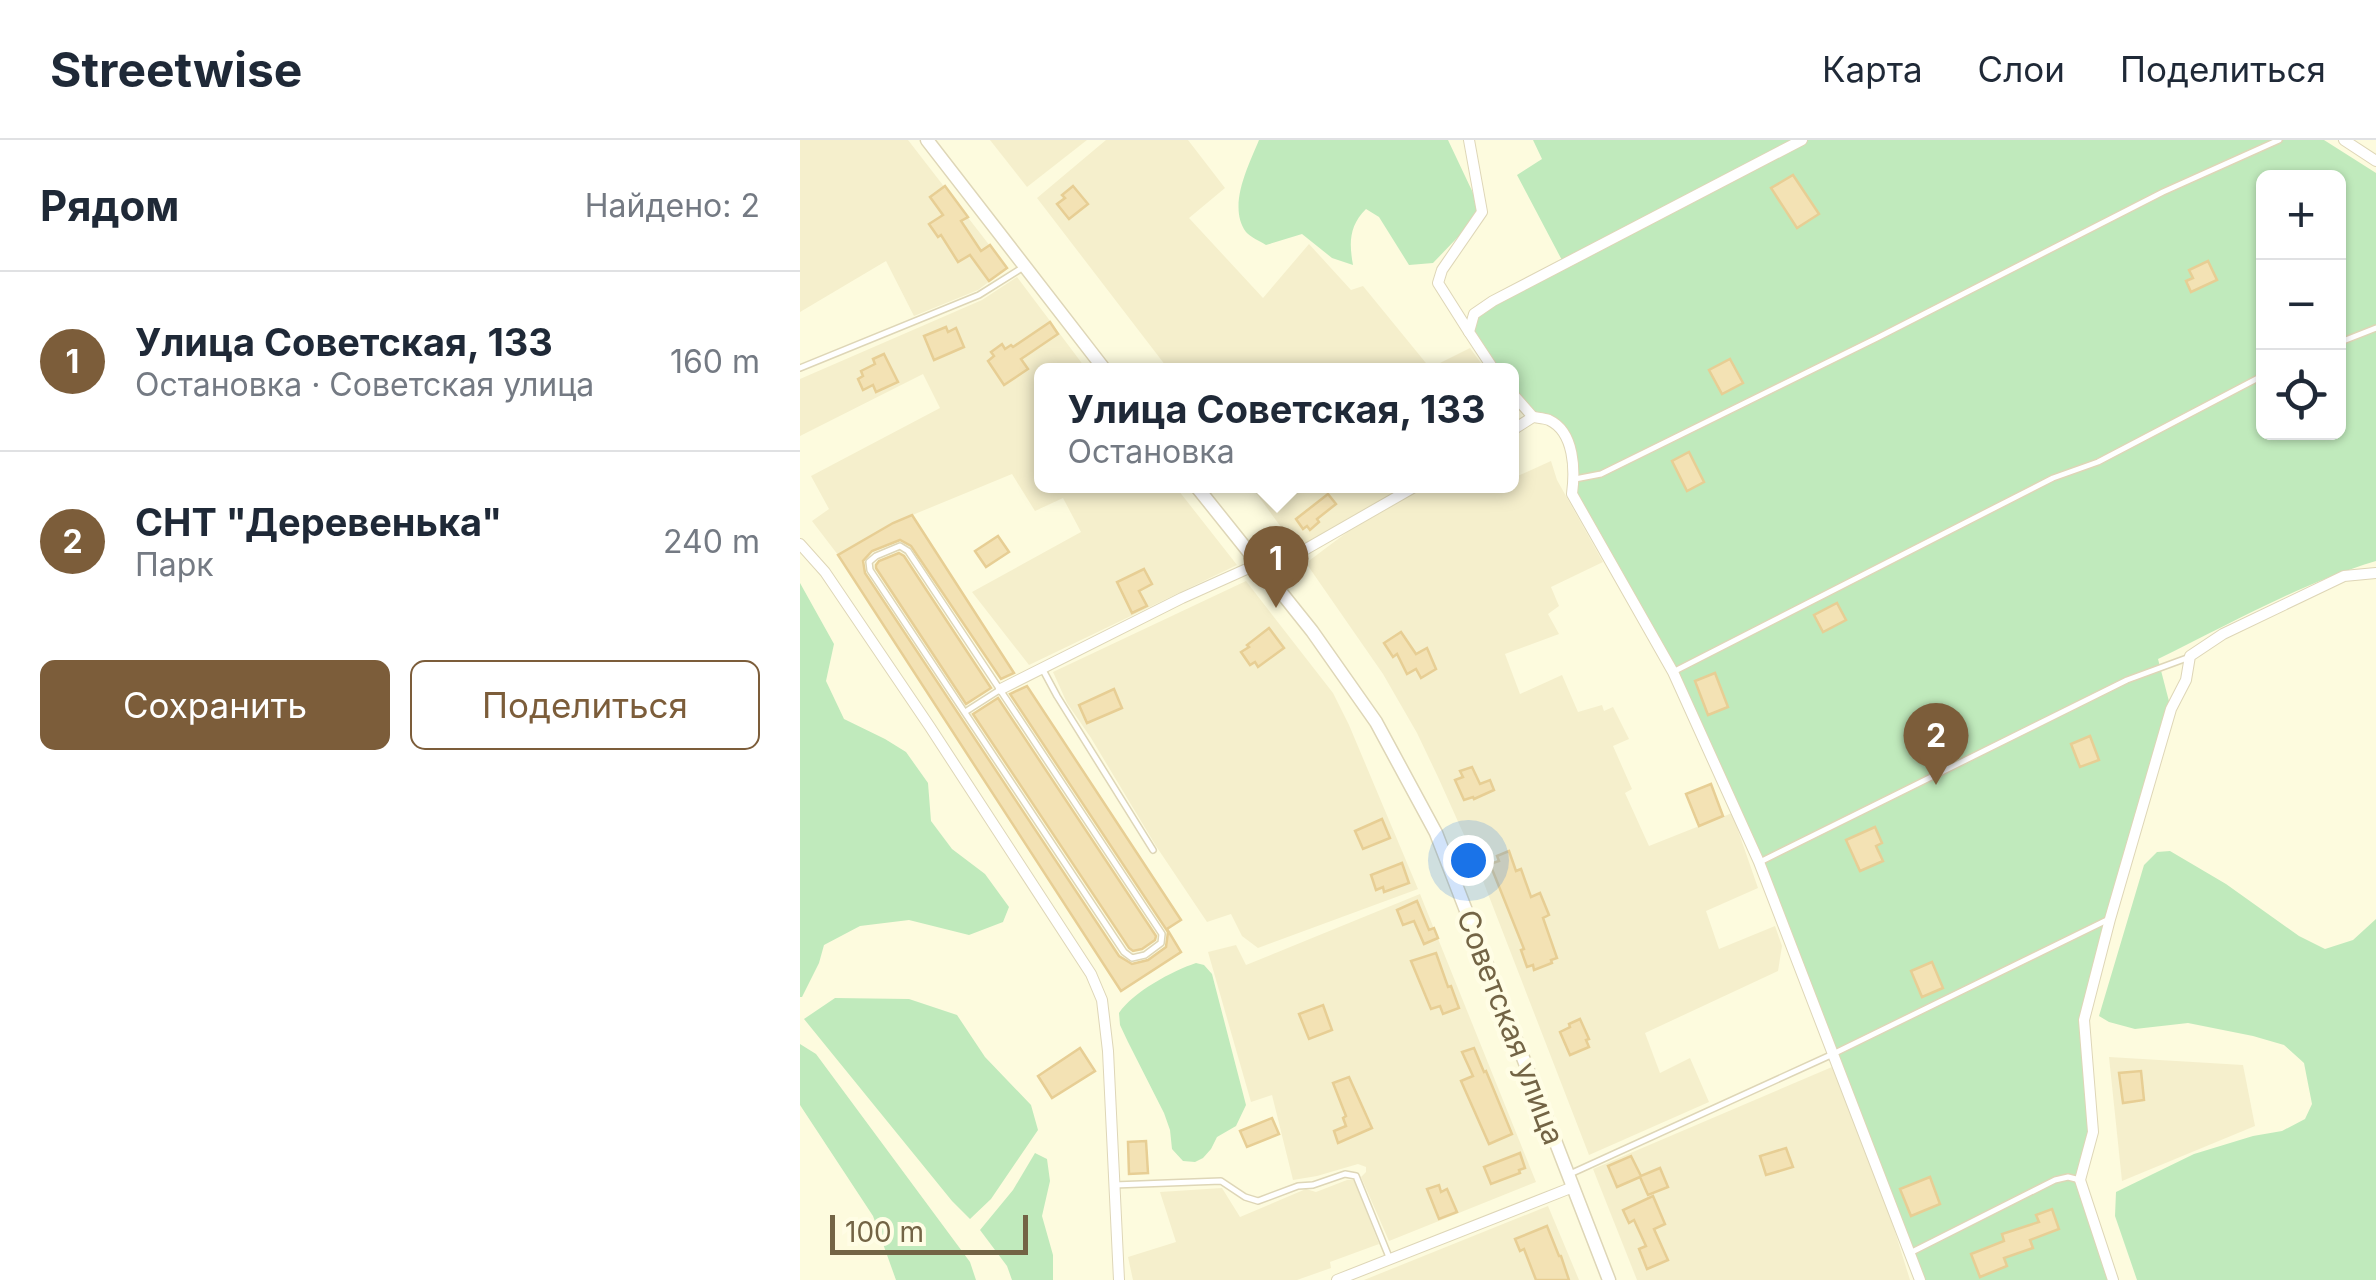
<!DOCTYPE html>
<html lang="ru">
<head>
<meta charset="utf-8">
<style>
	body { margin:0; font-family:Inter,sans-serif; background:#f6f6f7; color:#1f2937 }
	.controls { position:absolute; right:30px; top:30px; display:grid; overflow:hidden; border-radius:15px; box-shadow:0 2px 8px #0004 }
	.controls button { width:90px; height:90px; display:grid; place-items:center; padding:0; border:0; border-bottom:2px solid #e0e1e3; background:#fff; color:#1f2937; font:50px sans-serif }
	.scale { position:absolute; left:30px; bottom:25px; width:198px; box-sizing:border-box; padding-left:10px; border:5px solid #736445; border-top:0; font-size:28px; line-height:35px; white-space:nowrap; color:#736445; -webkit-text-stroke:8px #fffde5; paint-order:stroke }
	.you { position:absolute; left:668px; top:720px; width:35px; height:35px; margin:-25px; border:8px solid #fff; border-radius:50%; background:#1a73e8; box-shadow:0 0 0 15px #1a73e833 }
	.badge { display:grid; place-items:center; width:65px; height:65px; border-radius:50%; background:#7c5d3a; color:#fff; font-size:32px; font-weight:700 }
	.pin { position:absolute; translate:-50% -82px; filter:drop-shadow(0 2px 5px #0008) }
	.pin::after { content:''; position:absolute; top:52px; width:35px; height:30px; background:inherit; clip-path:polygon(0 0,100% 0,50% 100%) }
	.popup { position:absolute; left:234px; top:223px; width:485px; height:130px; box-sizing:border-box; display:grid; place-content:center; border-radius:15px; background:#fff; filter:drop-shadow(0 2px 8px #0005); font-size:32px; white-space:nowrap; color:#747a83 }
	.popup b { font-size:38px; color:#1f2937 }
	.popup::after { content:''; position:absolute; left:50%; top:100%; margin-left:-20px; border:20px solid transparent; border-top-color:#fff }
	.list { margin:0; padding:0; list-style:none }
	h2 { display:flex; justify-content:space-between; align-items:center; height:130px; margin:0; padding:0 40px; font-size:42px }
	h2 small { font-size:32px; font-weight:400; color:#747a83 }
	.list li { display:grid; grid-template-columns:65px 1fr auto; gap:30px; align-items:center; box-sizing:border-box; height:180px; padding:0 40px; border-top:2px solid #e0e1e3 }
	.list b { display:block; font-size:38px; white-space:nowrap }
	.list p { margin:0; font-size:32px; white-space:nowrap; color:#747a83 }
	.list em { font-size:32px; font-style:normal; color:#747a83 }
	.actions { display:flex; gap:20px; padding:30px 40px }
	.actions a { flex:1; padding:22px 0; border:2px solid #7c5d3a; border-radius:15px; text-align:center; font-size:35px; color:#7c5d3a }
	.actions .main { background:#7c5d3a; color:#fff }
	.icon { flex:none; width:55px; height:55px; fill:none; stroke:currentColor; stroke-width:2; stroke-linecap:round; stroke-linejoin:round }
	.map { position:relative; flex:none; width:1576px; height:1140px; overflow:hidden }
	header { display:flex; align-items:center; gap:60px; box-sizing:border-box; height:140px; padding:0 50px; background:#fff; border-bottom:2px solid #e0e1e3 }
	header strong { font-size:48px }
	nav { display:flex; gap:55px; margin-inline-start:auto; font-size:35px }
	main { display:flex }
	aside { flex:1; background:#fff }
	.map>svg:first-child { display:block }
	.residential { fill:#f5efcc }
	.green { fill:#c0eabc; fill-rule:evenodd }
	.building { fill:#f3e2b4; stroke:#e7ce94; stroke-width:2.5 }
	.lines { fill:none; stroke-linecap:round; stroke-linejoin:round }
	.service-casing { stroke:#ded6b7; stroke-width:8 }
	.minor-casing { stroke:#ded6b7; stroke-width:12 }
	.tertiary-casing { stroke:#ded6b7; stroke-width:15 }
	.service { stroke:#fff; stroke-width:5 }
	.minor { stroke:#fff; stroke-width:10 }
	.tertiary { stroke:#fff; stroke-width:12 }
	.labels { text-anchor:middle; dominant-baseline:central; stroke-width:9; stroke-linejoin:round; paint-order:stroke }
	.street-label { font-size:30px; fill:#736445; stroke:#fffde5 }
</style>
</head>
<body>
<header>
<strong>Streetwise</strong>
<nav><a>Карта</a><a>Слои</a><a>Поделиться</a></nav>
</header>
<main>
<aside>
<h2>Рядом<small>Найдено: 2</small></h2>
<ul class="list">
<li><span class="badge">1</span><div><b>Улица Советская, 133</b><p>Остановка · Советская улица</p></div><em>160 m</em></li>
<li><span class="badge">2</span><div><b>СНТ &quot;Деревенька&quot;</b><p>Парк</p></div><em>240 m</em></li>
</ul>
<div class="actions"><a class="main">Сохранить</a><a>Поделиться</a></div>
</aside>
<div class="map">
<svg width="1576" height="1140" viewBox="0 0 1576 1140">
	<rect width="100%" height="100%" fill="#fdfbde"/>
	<g class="residential">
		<polygon points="0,0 108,0 207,128 178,150 114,176 86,121 0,172"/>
		<polygon points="190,0 287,0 227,47"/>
		<polygon points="306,0 388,0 425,48 389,78 463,158 509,104 551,150 563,146 630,228 670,208 686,230 369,230 237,58"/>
		<polygon points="217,137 287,230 241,230 241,346 375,346 437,425 229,525 172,452 281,392 263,358 235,371 212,334 93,383 38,415 12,381 29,369 11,336 140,268 123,234 0,296 0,239 182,160"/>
		<polygon points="751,321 757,340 803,422 751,447 759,466 748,474 759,494 705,514 720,554 762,535 778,572 802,565 804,571 813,567 829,599 813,606 832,649 825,653 849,706 932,673 958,748 906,771 919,809 975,786 982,806 978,831 845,893 860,933 890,918 909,962 789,1015 673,715 638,637 617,593 583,534 506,423 570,375 627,346 711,346 711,339"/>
		<polygon points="451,346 609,346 497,409"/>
		<polygon points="446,441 533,553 549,585 618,749 458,808 442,796 431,774 407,782 356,706 291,598 267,563 253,532"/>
		<polygon points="620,754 736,1042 589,1101 561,1037 566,1032 566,1027 558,1024 517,1036 493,1040 472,955 451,962 408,812 436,805 446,825"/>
		<polygon points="1309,917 1443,925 1455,986 1322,1041"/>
		<polygon points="1032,927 1082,1050 1110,1140 837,1140 793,1029"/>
		<polygon points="547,1040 554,1040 579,1104 530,1122 531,1128 497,1140 333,1140 328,1117 376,1102 360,1052 422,1048 440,1077 506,1049 516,1052"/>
		<polygon points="748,1066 779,1140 564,1140"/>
	</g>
	<g class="green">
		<path d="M459,0H648L682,72L633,123L609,125L579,77L566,69C549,86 549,103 553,125L532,118L502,94L466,105C460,101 450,97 446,92C427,66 449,25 459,0Z"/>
		<path d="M733,0H1524L1576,33V421C1499,444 1430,484 1358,519L1371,569L1284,880L1293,992L1280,1040L1313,1140H1120L959,722L873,532L772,354L764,292L733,277L711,252V230H694L669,192L674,174L764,124L717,35L742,19ZM1464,38H1538V292H1464Z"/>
		<polygon points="0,443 34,504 26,541 44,579 85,599 106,612 128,643 131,681 152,709 185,734 209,767 203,782 169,795 109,780 60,786 24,805 19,823 2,857 0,857"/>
		<polygon points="1370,711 1426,744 1499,796 1525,809 1553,800 1576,779 1576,1140 1337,1140 1315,1076 1316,1052 1394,1014 1453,996 1482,991 1505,979 1512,964 1504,923 1484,905 1453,896 1388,883 1335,889 1309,882 1299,876 1344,725 1357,712"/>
		<path d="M396,823L404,825L412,834L446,965L436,986L417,997L411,1009L403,1018L395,1022L383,1021L372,1009L370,990L364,973L328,902L320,885L319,873C333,852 372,831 396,823Z"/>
		<polygon points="35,858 109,859 157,875 185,917 231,965 238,990 191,1059 170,1079 152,1061 4,879"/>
		<polygon points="0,904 16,914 170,1122 176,1140 96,1140 73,1076 0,965"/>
		<polygon points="235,1013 247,1019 250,1041 242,1076 253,1115 253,1140 212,1140 207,1126 180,1090 213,1050"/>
	</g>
	<g class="building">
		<polygon points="993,35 1019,74 997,88 971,48"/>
		<polygon points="145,46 168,77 161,81 181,111 190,105 207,128 189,141 170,115 158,122 141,95 138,97 129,84 143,75 130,57"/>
		<polygon points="273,46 288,64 269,79 257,64 265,58 262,55"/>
		<polygon points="1408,121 1417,140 1391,152 1386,141 1393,138 1389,130"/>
		<polygon points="250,182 258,194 221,219 228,229 204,245 188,221 194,216 191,212 202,204 205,209 211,205 213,207"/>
		<polygon points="146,187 148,192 156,188 164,207 134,220 124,196"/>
		<polygon points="84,214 98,242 76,252 73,245 63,250 58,239 63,236 61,231 75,224 73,219"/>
		<polygon points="930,219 943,243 922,254 909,230"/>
		<polygon points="889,312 904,342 887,351 872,321"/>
		<polygon points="528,354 536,364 517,379 519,382 510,390 507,386 503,389 496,379"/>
		<polygon points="112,375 214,533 201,539 111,406 100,400 72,411 63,421 65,433 319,816 332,824 348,820 366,807 368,792 210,554 227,546 381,780 367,789 381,812 321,851 38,415 93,383"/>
		<polygon points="198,396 209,412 186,427 175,411"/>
		<polygon points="99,413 104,416 191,548 166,564 76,428 76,425 79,421"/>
		<polygon points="344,429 352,444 339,451 347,466 332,473 317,442"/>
		<polygon points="1037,463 1046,480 1023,492 1014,475"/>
		<polygon points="469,488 484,508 458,527 455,522 450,525 441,512 449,507 447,505"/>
		<polygon points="601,492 616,514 627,508 636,529 621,538 616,529 607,534 597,514 593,517 584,503"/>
		<polygon points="915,533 928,567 908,575 895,541"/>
		<polygon points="314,549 322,568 287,583 279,565"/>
		<polygon points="198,558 356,796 355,800 342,809 333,811 329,808 173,574"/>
		<polygon points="1290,596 1299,620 1280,627 1271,604"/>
		<polygon points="672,627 680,644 690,640 694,650 674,659 673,657 664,660 655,640 663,637 660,631"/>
		<polygon points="911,644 923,676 899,686 886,654"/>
		<polygon points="582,679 590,698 563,709 555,691"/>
		<polygon points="1075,687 1082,703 1076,706 1083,721 1060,731 1046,700"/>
		<polygon points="709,711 716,731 721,729 731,757 740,753 749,775 743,778 757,818 751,820 752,823 734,830 733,825 727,827 721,810 724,809 690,724 699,721 697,716"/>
		<polygon points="602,723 609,743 584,752 583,747 576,750 571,735"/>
		<polygon points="617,761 629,790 634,788 638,798 624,804 614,781 603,785 597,770"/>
		<polygon points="636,813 648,847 651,846 659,868 643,874 640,866 631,869 611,821"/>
		<polygon points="1132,822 1143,848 1122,857 1111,831"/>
		<polygon points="523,865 532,890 509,899 499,874"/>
		<polygon points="780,879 789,899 786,900 789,907 770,915 760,892 770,887 769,884"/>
		<polygon points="280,908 295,931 252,958 238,936"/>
		<polygon points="674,908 684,932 686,931 712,994 689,1004 661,941 673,936 662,912"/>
		<polygon points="1341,931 1344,960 1323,963 1319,933"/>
		<polygon points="549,937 572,988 538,1003 534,991 546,986 543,978 546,976 533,943"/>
		<polygon points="472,978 479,994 447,1007 440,991"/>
		<polygon points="346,1001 348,1033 329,1034 328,1002"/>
		<polygon points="986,1008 993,1027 966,1035 960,1016"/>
		<polygon points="720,1013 725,1028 719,1030 720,1033 691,1044 684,1027"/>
		<polygon points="831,1016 841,1036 860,1028 868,1047 848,1055 840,1037 817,1047 808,1026"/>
		<polygon points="1130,1037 1140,1064 1111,1076 1100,1049"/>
		<polygon points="639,1045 641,1052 647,1049 657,1072 639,1079 627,1049"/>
		<polygon points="853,1056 865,1084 854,1089 868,1120 847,1129 839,1109 846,1106 834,1080 829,1083 823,1070"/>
		<polygon points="1252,1069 1259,1089 1230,1100 1233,1108 1204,1118 1207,1126 1180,1137 1171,1114 1204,1101 1202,1094 1239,1082 1236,1075"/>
		<polygon points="747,1086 759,1116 761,1116 769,1140 736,1140 724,1109 720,1111 715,1099"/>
	</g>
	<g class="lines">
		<defs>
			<g id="service">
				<polyline points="1538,203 1576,188"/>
				<polyline points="0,228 179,155 222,128"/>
				<polyline points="775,339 801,334 1077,198 1363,52 1479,0"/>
				<polygon points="100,406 108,411 362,794 361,803 345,815 332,818 324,812 70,430 69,422 76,416"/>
				<polyline points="243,530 257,556 353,710"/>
				<polyline points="873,532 1253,338 1298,322 1464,235"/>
				<polyline points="165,572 201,549"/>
				<polyline points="960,722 1327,540 1387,518"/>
				<polyline points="770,1034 1033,914 1307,780"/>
				<polyline points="314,1045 421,1041 445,1057 458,1061 498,1046 513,1045 545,1034 556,1036 589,1117"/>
				<polyline points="1112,1112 1255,1040 1268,1037 1280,1040"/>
			</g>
			<g id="minor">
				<polyline points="669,0 682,72 642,130 638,143 669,192"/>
				<polyline points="1544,0 1576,21"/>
				<polyline points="694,230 669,192 674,174 693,161 1002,0"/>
				<polyline points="711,252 733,277"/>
				<path d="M711,291L733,277C739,278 744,278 749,280C775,292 775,331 772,354L873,532L959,722L1120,1140"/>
				<polyline points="0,404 25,432 130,587 291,834 302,860 308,911 319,1140"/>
				<polyline points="466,432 616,346"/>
				<polyline points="201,549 382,458 460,423"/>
				<polyline points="537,1140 773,1047"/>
				<polyline points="1313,1140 1280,1040 1293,992 1284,880 1310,779 1371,569 1386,540 1390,516 1423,494 1544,436 1576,433"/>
			</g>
			<g id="tertiary">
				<polyline points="127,0 305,230"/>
				<polyline points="396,346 512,491 576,582 636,693 809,1140"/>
			</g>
		</defs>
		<use href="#service" class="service-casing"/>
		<use href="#minor" class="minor-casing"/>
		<use href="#tertiary" class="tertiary-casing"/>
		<use href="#service" class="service"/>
		<use href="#minor" class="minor"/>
		<use href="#tertiary" class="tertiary"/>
	</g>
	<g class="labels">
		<g class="street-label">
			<text transform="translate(711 887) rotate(69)">Советская улица</text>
		</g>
	</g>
</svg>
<div class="controls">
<button>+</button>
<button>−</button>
<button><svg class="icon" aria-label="locate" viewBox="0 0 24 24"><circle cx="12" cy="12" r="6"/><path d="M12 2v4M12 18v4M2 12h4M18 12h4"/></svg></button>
</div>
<div class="scale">100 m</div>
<div class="you"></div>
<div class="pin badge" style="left:476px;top:468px">1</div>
<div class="popup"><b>Улица Советская, 133</b>Остановка</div>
<div class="pin badge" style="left:1136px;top:645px">2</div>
</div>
</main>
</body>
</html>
